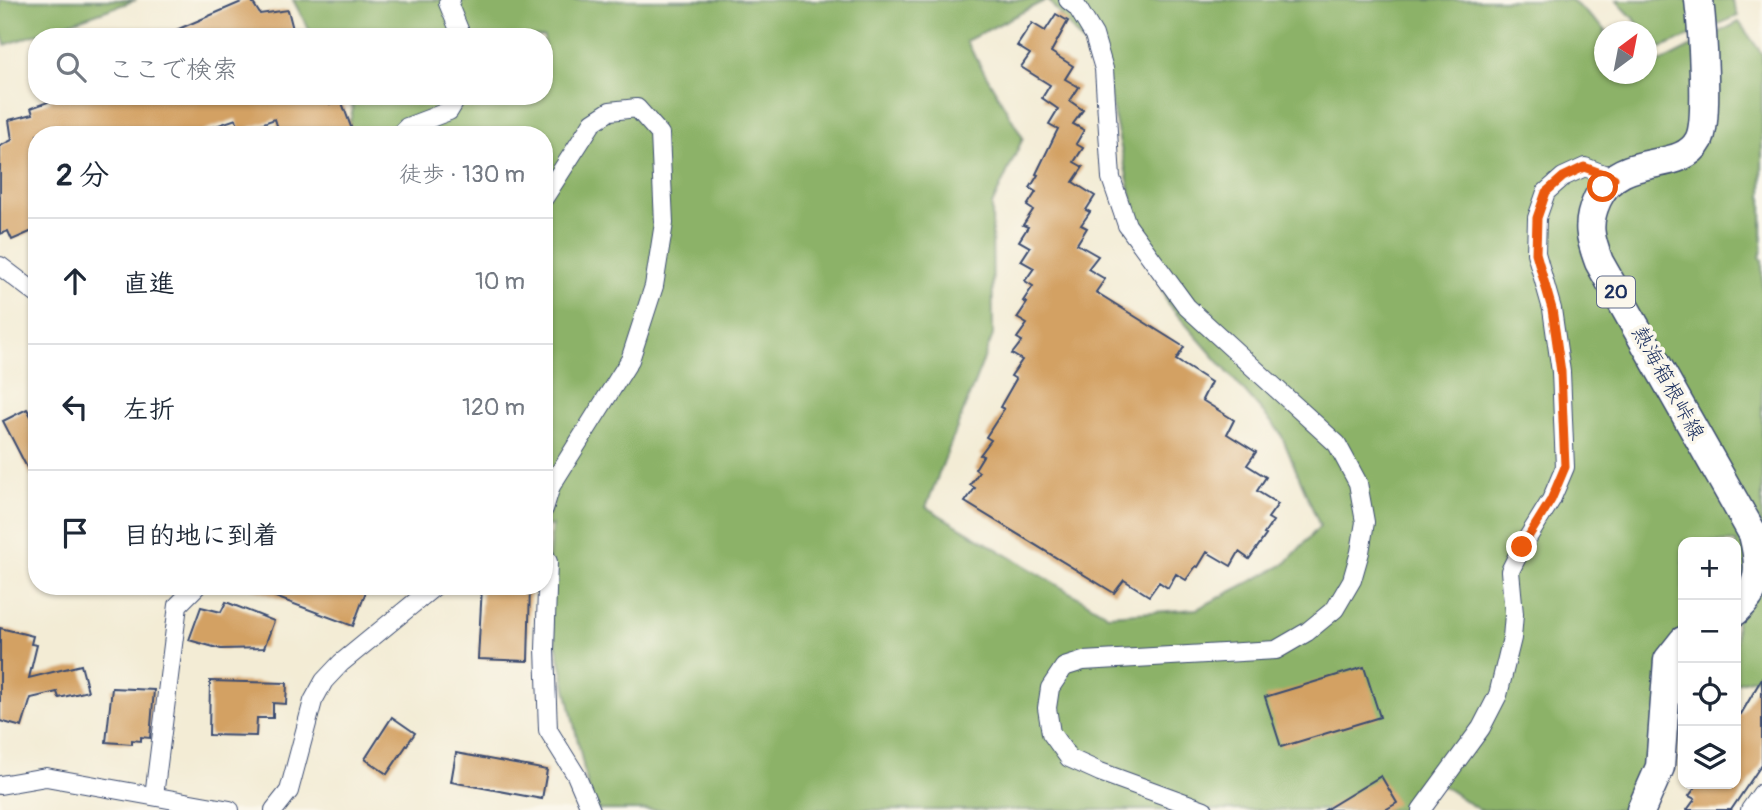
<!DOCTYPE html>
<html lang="ja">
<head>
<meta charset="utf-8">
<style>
	body { margin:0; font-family:Pangolin,"Klee One",sans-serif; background:#f2f2f3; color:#1f2937 }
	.controls { position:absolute; right:21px; bottom:21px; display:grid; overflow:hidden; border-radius:14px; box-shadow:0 2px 5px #0004 }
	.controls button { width:63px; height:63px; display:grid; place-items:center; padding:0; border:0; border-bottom:2px solid #e0e1e3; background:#fff; color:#1f2937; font:35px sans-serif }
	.compass { position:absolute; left:1594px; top:21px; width:63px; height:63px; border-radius:50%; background:#fff; box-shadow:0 2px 5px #0004; rotate:32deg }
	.stop { position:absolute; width:21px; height:21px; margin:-16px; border:5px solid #ea580c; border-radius:50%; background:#fff }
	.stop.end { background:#ea580c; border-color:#fff; box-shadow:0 2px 7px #0008 }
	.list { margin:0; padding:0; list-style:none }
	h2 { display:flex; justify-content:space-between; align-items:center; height:91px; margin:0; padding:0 28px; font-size:30px }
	h2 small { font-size:23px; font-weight:400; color:#747a83 }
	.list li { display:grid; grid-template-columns:46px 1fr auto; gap:21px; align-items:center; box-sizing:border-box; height:126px; padding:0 28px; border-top:2px solid #e0e1e3 }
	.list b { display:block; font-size:26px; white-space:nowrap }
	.list em { font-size:23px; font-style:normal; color:#747a83 }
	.icon { flex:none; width:38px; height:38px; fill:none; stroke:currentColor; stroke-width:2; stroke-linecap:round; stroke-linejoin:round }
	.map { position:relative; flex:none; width:1762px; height:810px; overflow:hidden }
	.search { position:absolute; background:#fff; box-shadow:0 2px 5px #0004; left:28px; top:28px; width:525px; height:77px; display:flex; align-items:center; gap:18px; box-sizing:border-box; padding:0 24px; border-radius:28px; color:#747a83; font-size:26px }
	.panel { position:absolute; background:#fff; box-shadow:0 2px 5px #0004; left:28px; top:126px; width:525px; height:469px; border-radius:28px }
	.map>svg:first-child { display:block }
	.forest { fill:#8cb268; stroke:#547063; stroke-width:2 }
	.building { fill:#d3a163 }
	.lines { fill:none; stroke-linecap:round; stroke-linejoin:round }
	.minor-casing { stroke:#3b4b70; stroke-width:20 }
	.primary-casing { stroke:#3b4b70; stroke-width:31 }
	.minor { stroke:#fff; stroke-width:18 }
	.primary { stroke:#fff; stroke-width:28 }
	.route { stroke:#ea580c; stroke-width:9 }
	.labels { text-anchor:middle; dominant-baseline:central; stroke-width:7; stroke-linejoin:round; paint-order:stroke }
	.shield { fill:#fbf7ec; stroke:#5e6b89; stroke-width:2 }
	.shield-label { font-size:19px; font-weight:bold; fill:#1b2f5e }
	.street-label { font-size:21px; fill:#1b2f5e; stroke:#fbf7ec }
</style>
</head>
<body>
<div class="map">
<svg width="1762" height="810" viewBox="0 0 1762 810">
	<rect width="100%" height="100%" fill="#fbf7ec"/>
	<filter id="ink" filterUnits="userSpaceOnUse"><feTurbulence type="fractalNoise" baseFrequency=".0143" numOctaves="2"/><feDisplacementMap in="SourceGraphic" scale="14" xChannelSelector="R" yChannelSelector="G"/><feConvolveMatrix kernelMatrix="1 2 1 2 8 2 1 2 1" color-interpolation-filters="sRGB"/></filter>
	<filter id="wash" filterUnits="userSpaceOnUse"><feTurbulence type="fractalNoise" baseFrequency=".00686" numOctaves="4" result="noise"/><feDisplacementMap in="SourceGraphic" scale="28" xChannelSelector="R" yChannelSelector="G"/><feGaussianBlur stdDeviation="1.57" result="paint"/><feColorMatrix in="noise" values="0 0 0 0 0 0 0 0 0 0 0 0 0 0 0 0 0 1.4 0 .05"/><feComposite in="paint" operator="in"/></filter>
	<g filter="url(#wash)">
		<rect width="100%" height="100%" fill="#f3ecd5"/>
		<g class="forest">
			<polygon points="0,0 136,0 5,45 0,29"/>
			<polygon points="293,0 1046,0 966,41 1023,138 992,205 993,335 926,507 1108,615 1197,609 1285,564 1320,526 1280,432 1167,303 1134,208 1104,69 1048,0 1571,0 1607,31 1604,32 1604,74 1646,74 1647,66 1649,68 1739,22 1762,54 1762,249 1760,257 1762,260 1762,676 1736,683 1736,542 1683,542 1683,696 1677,698 1625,810 1479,810 1430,777 1410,810 593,810 545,593 552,525 544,527 544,135 347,135 353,108 346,96 544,96 544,37 313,37"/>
			<polygon points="1616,0 1732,0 1738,16 1661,48"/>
		</g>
		<g id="blocks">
			<g class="building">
				<polygon points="246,0 251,0 260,14 288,10 295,37 160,37"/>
				<polygon points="1056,14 1068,21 1051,52 1073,66 1065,79 1079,87 1070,101 1083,110 1073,124 1084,130 1076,144 1083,148 1074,162 1083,167 1073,182 1095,196 1086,210 1090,212 1081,225 1087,228 1077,244 1098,256 1088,269 1105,279 1096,292 1184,347 1176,360 1211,382 1202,400 1234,420 1227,434 1256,452 1247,465 1266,477 1257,491 1278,504 1268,518 1273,521 1264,534 1266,535 1249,559 1239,552 1231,566 1207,552 1198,567 1196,566 1186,580 1176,574 1168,588 1159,582 1149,596 1124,580 1114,593 965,502 975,488 970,485 979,472 975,469 983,456 980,455 991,440 986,437 1004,409 1000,407 1016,379 1011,376 1022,360 1012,354 1022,341 1017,338 1027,324 1017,318 1027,303 1023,301 1033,286 1025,281 1034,268 1021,261 1030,247 1019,241 1028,227 1023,225 1033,210 1027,206 1036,192 1030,188 1038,175 1036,174 1058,129 1049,124 1058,109 1042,98 1050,85 1021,67 1030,54 1017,46 1032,23 1045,31"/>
				<polygon points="49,96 327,96 330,104 341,100 354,135 280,135 275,119 240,131 236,119 190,135 37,135 37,229 12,240 8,231 0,234 0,146 12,140 9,120 33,114 31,108 51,101"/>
				<polygon points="27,409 37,427 37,487 3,421"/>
				<polygon points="252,586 368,586 353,626 251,588"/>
				<polygon points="482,586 530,586 528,661 478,659"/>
				<polygon points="226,602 274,621 264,648 221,649 189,640 201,607 221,612"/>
				<polygon points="0,628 33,636 31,644 37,645 29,678 81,665 88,691 59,698 57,692 31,698 22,727 0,721"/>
				<polygon points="1364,667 1380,717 1281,747 1265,697"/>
				<polygon points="1762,678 1762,764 1731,810 1687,810 1695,799 1689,796 1698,784 1736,784 1736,711 1741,714"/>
				<polygon points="210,681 287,683 286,704 273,703 273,718 257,718 256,736 209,735"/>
				<polygon points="112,688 154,690 150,738 141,737 141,741 132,740 132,744 106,742"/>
				<polygon points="392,717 415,733 387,774 365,759"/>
				<polygon points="456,753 547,770 542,799 451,782"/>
				<polygon points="1381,776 1397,803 1385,810 1325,810"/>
			</g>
		</g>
	</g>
	<g filter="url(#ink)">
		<use href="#blocks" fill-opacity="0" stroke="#3b4b70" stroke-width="2"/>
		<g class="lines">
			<defs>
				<g id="minor">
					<polyline points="451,0 448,3 462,37"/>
					<polyline points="1068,0 1077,7 1094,35 1104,69 1111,178 1127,225 1187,307 1337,444 1358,483 1365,522 1360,552 1352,580 1335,609 1307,632 1276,650 1083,661 1064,667 1050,688 1047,708 1051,733 1069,758 1100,772 1204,810"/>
					<polyline points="399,135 407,127 449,111 458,96"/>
					<polyline points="544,198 593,122 610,111 637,108 660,134 664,223 654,286 630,360 551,486 544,509"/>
					<polyline points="0,266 37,294"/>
					<polyline points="544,554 548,562 545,649 548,730 576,775 591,810"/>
					<polyline points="0,785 46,777 230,810"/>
					<polyline points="154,796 178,605 197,586"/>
					<polyline points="274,810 289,791 313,701 324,681 341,663 435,586"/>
					<polyline points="1421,810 1481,728 1498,695 1512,638 1514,614 1510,571 1522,547 1551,500 1565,467 1561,372 1552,309 1536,253 1537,218 1546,192 1563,177 1585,167 1614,178"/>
					<polyline points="1750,810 1762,793"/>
				</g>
				<g id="primary">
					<path d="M1699,0C1702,25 1709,121 1699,140C1680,176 1620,149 1597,200C1586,224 1590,238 1599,262L1753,534C1761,567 1762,587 1736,611"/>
					<polyline points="1641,810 1660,767 1668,660 1683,641"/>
				</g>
			</defs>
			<use href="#minor" class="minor-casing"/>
			<use href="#primary" class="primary-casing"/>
			<use href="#minor" class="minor"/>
			<use href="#primary" class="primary"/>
		</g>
	</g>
	<g class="lines" filter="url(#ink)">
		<polyline class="route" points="1522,547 1551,500 1565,467 1561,372 1552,309 1536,253 1537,218 1546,192 1563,177 1584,167 1614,178 1603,187"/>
	</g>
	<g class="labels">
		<rect class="shield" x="1597" y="276.5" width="38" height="31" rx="5"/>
		<g class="shield-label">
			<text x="1616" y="292">20</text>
		</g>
		<g class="street-label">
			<text transform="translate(1668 383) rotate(61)">熱海箱根峠線</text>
		</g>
	</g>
</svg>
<div class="controls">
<button>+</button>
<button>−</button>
<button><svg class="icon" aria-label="locate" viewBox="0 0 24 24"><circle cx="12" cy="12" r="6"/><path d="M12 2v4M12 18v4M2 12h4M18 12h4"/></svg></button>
<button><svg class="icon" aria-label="layers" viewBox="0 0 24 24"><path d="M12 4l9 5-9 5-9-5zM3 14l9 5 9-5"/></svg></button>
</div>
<svg class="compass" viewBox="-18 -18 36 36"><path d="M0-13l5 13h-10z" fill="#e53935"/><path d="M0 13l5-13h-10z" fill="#747a83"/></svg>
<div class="stop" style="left:1603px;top:187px"></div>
<div class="stop end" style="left:1522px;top:547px"></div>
<div class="search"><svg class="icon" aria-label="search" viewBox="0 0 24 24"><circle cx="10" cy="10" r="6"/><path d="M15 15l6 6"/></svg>ここで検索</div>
<section class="panel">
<h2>2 分<small>徒歩 · 130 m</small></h2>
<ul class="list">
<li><svg class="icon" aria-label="ahead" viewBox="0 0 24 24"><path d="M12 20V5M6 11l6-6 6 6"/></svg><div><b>直進</b></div><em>10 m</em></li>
<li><svg class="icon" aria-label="left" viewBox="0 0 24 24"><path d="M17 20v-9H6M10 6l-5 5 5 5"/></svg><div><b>左折</b></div><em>120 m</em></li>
<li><svg class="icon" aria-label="arrive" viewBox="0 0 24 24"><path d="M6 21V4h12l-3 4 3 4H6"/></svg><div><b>目的地に到着</b></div></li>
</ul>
</section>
</div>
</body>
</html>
